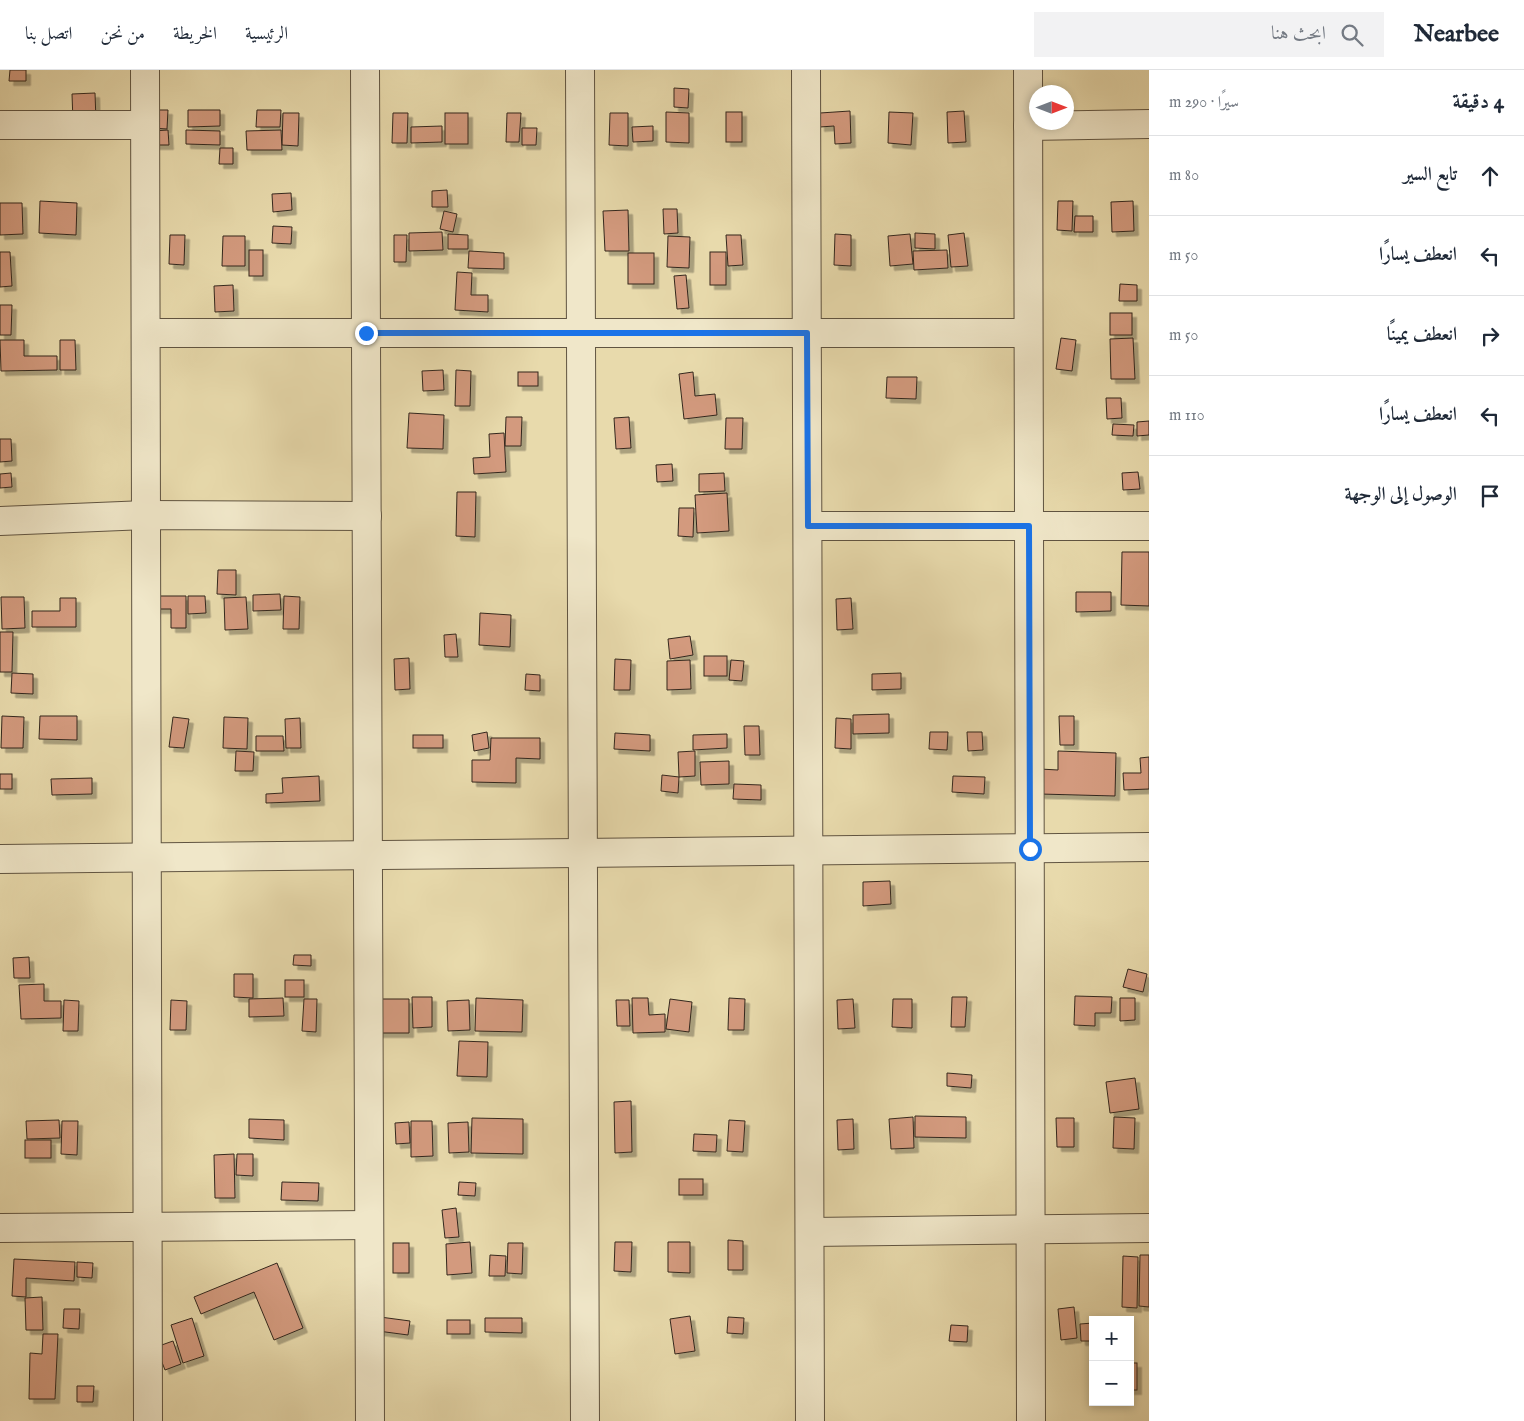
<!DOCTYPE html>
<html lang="ar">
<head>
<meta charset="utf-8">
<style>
	body { margin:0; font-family:"IM FELL English",Amiri,serif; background:#f2f2f3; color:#1f2937; direction:rtl }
	.controls { position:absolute; right:15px; bottom:15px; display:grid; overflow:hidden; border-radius:0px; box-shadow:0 2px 8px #0003 }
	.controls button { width:45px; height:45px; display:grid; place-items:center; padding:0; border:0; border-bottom:1px solid #e0e1e3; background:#fff; color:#1f2937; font:25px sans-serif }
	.compass { position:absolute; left:1029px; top:15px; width:45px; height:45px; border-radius:50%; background:#fff; box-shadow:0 2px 8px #0003; rotate:90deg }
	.stop { position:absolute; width:15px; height:15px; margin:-11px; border:4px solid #1a73e8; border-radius:50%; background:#fff }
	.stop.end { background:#1a73e8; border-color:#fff; box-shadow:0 1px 5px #0008 }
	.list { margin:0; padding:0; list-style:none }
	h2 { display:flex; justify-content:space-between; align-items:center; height:65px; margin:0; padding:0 20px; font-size:21px }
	h2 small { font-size:16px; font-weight:400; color:#747a83 }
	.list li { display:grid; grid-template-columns:32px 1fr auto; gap:15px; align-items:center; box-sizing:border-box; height:80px; padding:0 20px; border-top:1px solid #e0e1e3 }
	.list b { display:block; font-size:19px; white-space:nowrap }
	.list em { font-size:16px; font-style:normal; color:#747a83 }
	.icon { flex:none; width:28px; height:28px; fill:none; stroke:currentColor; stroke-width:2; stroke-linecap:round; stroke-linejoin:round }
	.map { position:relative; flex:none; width:1149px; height:1351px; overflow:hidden; direction:ltr }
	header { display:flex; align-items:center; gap:30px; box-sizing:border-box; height:70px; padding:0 25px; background:#fff; border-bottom:1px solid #e0e1e3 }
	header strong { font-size:24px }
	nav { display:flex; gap:28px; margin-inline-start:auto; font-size:18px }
	.search { width:350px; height:45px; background:#f2f2f3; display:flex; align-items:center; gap:12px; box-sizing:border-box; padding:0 18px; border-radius:0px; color:#747a83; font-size:19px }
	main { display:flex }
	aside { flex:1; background:#fff }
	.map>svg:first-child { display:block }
	.building { fill:#d39a7e; stroke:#33271d; filter:url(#shadow) }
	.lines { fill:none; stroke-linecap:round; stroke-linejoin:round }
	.minor-casing { stroke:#605441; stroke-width:30 }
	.minor { stroke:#f0e7c9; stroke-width:28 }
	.route { stroke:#1a73e8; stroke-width:6 }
</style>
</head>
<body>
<header>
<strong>Nearbee</strong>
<div class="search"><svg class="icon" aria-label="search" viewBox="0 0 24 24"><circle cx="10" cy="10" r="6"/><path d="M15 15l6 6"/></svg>ابحث هنا</div>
<nav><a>الرئيسية</a><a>الخريطة</a><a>من نحن</a><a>اتصل بنا</a></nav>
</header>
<main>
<aside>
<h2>4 دقيقة<small>سيرًا · 290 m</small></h2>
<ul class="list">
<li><svg class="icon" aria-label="ahead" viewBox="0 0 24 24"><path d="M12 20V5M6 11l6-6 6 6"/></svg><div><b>تابع السير</b></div><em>80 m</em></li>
<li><svg class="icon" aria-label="left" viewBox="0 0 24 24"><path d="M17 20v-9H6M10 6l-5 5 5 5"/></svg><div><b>انعطف يسارًا</b></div><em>50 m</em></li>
<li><svg class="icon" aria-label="right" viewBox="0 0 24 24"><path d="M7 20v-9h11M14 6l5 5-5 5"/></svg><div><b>انعطف يمينًا</b></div><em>50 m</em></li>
<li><svg class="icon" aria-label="left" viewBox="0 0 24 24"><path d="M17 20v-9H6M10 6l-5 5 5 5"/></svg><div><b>انعطف يسارًا</b></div><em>110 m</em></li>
<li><svg class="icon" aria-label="arrive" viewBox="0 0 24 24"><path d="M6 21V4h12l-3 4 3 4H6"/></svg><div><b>الوصول إلى الوجهة</b></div></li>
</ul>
</aside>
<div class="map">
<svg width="1149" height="1351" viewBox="0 0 1149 1351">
	<defs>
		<filter id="shadow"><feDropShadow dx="4.5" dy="4.5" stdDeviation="0" flood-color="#0004"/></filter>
	</defs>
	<rect width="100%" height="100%" fill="#e8daac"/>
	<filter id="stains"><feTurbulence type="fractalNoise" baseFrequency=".004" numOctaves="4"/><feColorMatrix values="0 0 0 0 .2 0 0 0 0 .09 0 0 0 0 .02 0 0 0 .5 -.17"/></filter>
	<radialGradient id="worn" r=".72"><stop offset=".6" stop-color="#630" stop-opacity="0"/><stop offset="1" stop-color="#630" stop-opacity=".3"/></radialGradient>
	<g class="building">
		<polygon points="10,0 26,0 26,11 9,11"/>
		<polygon points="674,18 689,19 688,38 674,37"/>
		<polygon points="95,23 96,51 73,52 72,24"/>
		<polygon points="152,40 168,40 167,59 151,58"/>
		<polygon points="188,40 220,40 220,56 188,57"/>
		<polygon points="257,40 281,40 280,57 256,57"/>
		<polygon points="850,41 851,73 835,74 834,56 820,57 820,43"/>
		<polygon points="964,41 966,72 948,73 947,42"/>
		<polygon points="666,42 689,43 689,73 666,72"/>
		<rect x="726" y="42" width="16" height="30"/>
		<polygon points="889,42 913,43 911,75 888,73"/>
		<polygon points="283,43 299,43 298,76 282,75"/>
		<polygon points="393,43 408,43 407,73 392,73"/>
		<rect x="445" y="43" width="23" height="31"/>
		<polygon points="507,43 521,43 519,72 506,72"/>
		<polygon points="610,43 628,43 628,76 609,75"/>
		<polygon points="442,56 442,72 411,73 411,57"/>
		<polygon points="653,56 653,71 633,72 632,57"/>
		<polygon points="522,58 537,58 536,75 522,75"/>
		<polygon points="168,60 169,75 152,75 152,61"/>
		<polygon points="186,60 220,61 220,75 186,74"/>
		<polygon points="281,60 282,80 247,80 246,61"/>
		<polygon points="220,78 233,78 233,94 219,94"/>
		<polygon points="447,120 448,137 432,137 432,121"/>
		<polygon points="291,123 292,140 273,142 272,124"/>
		<polygon points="40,131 77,133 76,165 39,163"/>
		<polygon points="1058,131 1073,131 1072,161 1057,160"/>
		<polygon points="1133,131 1134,161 1112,162 1111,132"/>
		<polygon points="0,133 22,133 23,164 0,165"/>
		<polygon points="663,139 677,139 678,163 664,164"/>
		<polygon points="628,140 629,181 605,181 603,141"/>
		<polygon points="444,141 457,144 453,162 440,159"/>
		<polygon points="1075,146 1093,146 1093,162 1074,162"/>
		<polygon points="273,156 292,157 291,174 272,173"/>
		<polygon points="442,162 443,180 409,181 409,163"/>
		<polygon points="915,163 935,164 935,179 915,178"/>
		<polygon points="964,163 968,196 951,197 948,165"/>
		<polygon points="448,164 468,165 468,179 448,179"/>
		<polygon points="835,164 851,165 851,196 834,195"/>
		<polygon points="910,164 913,194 890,196 888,166"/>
		<polygon points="170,165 185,165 184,195 169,194"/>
		<polygon points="394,165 407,165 406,192 394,192"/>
		<polygon points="726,165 741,165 743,195 728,196"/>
		<polygon points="223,166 245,166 245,196 222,196"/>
		<polygon points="668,166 690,167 689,198 667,197"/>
		<rect x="249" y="180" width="14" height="26"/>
		<polygon points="947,180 948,198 914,200 913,181"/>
		<polygon points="469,181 504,183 504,199 468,198"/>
		<polygon points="0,182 10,182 12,216 0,217"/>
		<rect x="710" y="182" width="16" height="33"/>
		<rect x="628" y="183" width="26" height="31"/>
		<polygon points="457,202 472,203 471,225 488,225 488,242 455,240"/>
		<polygon points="686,205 689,238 677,239 674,206"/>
		<polygon points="1120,214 1137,215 1137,231 1119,231"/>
		<polygon points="233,215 234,241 215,242 214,216"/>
		<polygon points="0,235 12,235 11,265 0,265"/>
		<rect x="1110" y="243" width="22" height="22"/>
		<polygon points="1061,268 1076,270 1072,301 1056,299"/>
		<polygon points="1133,268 1135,309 1111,309 1110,269"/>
		<polygon points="0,270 24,270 24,286 57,286 57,300 1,301"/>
		<polygon points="60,270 75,270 76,300 60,300"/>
		<polygon points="443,300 444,320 423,321 422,301"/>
		<polygon points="456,300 471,301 470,336 455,336"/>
		<rect x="518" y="302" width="20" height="14"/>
		<polygon points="693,302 695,326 715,324 717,345 684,349 679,304"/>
		<polygon points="887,307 917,307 916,329 886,328"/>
		<polygon points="1106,328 1121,328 1122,348 1107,349"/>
		<polygon points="409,343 444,345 443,379 407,378"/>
		<polygon points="506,347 522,347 521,376 505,376"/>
		<polygon points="629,347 631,378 616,379 614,348"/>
		<polygon points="726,348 743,348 742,379 725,379"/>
		<polygon points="1149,351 1149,365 1137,366 1137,352"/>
		<polygon points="1113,354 1134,355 1133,366 1112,365"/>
		<polygon points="504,363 506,402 474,404 473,388 490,387 489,364"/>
		<polygon points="0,369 11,369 12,391 0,392"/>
		<polygon points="672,394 673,411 657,412 656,395"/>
		<polygon points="1138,402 1140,419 1123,420 1122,403"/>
		<polygon points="11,403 12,417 0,418 0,404"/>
		<polygon points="724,403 725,421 699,422 699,404"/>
		<polygon points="457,422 476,422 475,467 456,466"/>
		<polygon points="727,423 729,461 697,463 695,425"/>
		<polygon points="679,438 694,438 693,467 678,466"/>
		<polygon points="1122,482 1149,482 1149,536 1121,535"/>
		<polygon points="218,500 236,500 236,525 217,524"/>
		<polygon points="1076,522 1111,522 1111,541 1076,542"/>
		<polygon points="280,524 281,540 253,541 253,525"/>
		<polygon points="155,526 186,526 186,558 171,558 171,539 155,539"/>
		<polygon points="188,526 205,526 206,543 188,544"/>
		<polygon points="284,526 300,527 299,559 283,559"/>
		<polygon points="1,527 24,527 25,558 2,559"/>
		<polygon points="246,527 248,559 225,560 224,528"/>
		<polygon points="60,528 76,528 76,557 32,557 32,541 60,541"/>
		<polygon points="851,528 853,559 837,560 836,529"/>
		<polygon points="480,543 511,545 510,577 479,575"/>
		<polygon points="0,562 13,562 12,602 0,602"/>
		<polygon points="456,564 458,587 445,587 444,565"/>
		<polygon points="690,566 693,585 670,589 668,569"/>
		<rect x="704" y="586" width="23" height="20"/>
		<polygon points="409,588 410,619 395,620 394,589"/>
		<polygon points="615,589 631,590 630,620 614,620"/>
		<polygon points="690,590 691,619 667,620 667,591"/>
		<polygon points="731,590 744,591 742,611 729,610"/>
		<polygon points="12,603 33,604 33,624 11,623"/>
		<polygon points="901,603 901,619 872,620 872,604"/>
		<polygon points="526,604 540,605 540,621 525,620"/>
		<polygon points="889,644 889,663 853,664 853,645"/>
		<polygon points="2,646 24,647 23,678 1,678"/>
		<polygon points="40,646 77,646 77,670 39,669"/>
		<polygon points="1059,646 1074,646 1074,675 1060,675"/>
		<polygon points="173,647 189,649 184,678 169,677"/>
		<polygon points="224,647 248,648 247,679 223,678"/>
		<polygon points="300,648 301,678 286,678 285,649"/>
		<polygon points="836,648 851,649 851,679 835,678"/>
		<polygon points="744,656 759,656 760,685 745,685"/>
		<polygon points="487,662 489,678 474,681 472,665"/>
		<polygon points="930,662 948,662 947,680 929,679"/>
		<polygon points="967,662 982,662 983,680 968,681"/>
		<polygon points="615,663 650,665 650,681 614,679"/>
		<polygon points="727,664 727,678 693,680 693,665"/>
		<rect x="413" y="665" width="30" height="13"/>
		<polygon points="256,666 283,666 284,681 256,681"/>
		<polygon points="491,668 540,668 540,689 516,688 516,713 472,712 472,690 490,690"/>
		<polygon points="236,681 254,682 253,701 235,701"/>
		<polygon points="695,681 695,706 679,707 678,682"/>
		<polygon points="1058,681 1116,683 1115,726 1040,724 1040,699 1058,700"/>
		<polygon points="1149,687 1149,719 1124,720 1123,703 1141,703 1140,688"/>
		<polygon points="729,691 729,714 701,715 700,692"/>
		<rect x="0" y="704" width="12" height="15"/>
		<polygon points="662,705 679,707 678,723 661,721"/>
		<polygon points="319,706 320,731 266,733 266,724 283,723 282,708"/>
		<polygon points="953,706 985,707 984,724 952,722"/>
		<polygon points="92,708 92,724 52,725 51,709"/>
		<polygon points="734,714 761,715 761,730 733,729"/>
		<polygon points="890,811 891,834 863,836 863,812"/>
		<polygon points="294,885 311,885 311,896 293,895"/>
		<polygon points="29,887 30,908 14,908 13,888"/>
		<polygon points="1128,899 1147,904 1143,922 1123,917"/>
		<polygon points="234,904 253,904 253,928 234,927"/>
		<rect x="285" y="910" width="19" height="17"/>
		<polygon points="44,914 44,931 61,931 61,948 21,949 19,915"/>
		<polygon points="1075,926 1112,927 1111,943 1095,943 1095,956 1074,955"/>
		<polygon points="412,927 432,927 432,957 413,958"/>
		<polygon points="952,927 967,927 965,957 951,957"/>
		<polygon points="283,928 284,946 249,947 249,929"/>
		<polygon points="476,928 523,930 522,962 475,961"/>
		<polygon points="632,928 648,928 649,945 665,944 665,962 633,963"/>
		<polygon points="729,928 745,929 744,960 728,960"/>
		<polygon points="1120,928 1135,928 1135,950 1120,951"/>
		<polygon points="304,929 317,929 316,962 302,961"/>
		<polygon points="376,929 409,929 409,963 375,963"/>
		<polygon points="670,929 692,932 689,962 666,959"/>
		<polygon points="853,929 855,958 838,959 837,930"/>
		<polygon points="893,929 912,929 912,958 892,957"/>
		<polygon points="64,930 79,931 78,961 63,961"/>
		<polygon points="171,930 187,931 186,960 170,960"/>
		<polygon points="469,930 470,960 448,961 447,931"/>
		<polygon points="616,930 629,930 630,956 617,956"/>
		<polygon points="459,971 488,972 487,1007 457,1006"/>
		<polygon points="947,1003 972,1005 971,1018 947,1016"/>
		<polygon points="1135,1008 1139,1039 1110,1043 1106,1012"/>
		<polygon points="631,1031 632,1082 615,1083 614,1032"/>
		<polygon points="915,1046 966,1047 966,1068 915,1067"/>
		<polygon points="913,1047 914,1078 891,1079 889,1049"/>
		<polygon points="1114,1047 1135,1048 1134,1079 1113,1078"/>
		<polygon points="472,1048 523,1049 523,1084 471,1083"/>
		<polygon points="1056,1048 1074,1048 1074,1077 1057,1077"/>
		<polygon points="249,1049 284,1050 284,1070 249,1068"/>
		<polygon points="853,1049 854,1079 838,1080 837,1050"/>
		<polygon points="59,1050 60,1068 27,1069 26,1051"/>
		<polygon points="729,1050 745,1051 743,1082 727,1081"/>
		<polygon points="62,1051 78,1051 77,1085 61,1084"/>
		<polygon points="411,1051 432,1051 433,1086 411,1087"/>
		<polygon points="409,1052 410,1073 396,1074 395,1053"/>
		<polygon points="468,1052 469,1082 449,1083 448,1053"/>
		<polygon points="694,1064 717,1065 716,1082 693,1081"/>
		<rect x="25" y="1070" width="26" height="18"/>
		<polygon points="234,1084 235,1128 215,1128 214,1085"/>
		<polygon points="237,1084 253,1084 253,1106 236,1105"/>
		<rect x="679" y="1109" width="24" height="16"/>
		<polygon points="282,1112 319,1113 318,1131 281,1130"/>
		<polygon points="459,1112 476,1113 475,1126 458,1125"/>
		<polygon points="456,1138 459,1167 445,1168 442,1140"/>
		<polygon points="728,1170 743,1171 743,1200 728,1200"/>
		<polygon points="470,1172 472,1203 447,1205 446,1174"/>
		<polygon points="615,1172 632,1172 631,1202 614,1201"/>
		<polygon points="668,1172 690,1172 690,1203 668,1202"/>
		<rect x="393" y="1173" width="16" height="30"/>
		<polygon points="508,1173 523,1173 522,1204 507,1203"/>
		<polygon points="490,1185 506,1186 505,1206 489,1206"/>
		<polygon points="1140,1185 1149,1185 1149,1237 1139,1236"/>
		<polygon points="1123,1186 1138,1187 1137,1238 1122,1237"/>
		<polygon points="14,1189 75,1192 74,1211 26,1208 26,1227 12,1226"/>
		<polygon points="77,1192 93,1193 92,1208 77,1207"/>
		<polygon points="277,1193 303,1258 274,1270 254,1222 201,1244 194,1227"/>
		<polygon points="42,1227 43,1260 26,1260 25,1228"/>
		<polygon points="1074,1237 1077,1268 1061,1270 1058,1239"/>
		<polygon points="64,1239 80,1239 79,1259 63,1258"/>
		<polygon points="690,1246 695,1281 675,1284 670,1249"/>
		<polygon points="380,1247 410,1251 408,1265 378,1261"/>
		<polygon points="728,1247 744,1248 743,1264 727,1263"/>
		<polygon points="192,1248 204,1286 183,1293 171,1255"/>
		<polygon points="485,1248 522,1248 522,1263 485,1262"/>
		<rect x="447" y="1250" width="23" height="14"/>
		<polygon points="1093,1253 1093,1271 1081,1271 1080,1254"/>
		<polygon points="951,1255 968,1256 967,1272 949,1271"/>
		<polygon points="43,1264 58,1264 55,1329 29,1329 30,1283 42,1284"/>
		<polygon points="173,1271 181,1294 165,1300 156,1277"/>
		<rect x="1130" y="1293" width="7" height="27"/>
		<polygon points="77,1316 94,1316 93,1332 77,1332"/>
	</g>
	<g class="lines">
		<defs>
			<g id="minor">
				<polyline points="145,0 148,1351"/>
				<polyline points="365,0 370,1351"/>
				<polyline points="580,0 585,1351"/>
				<polyline points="806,0 810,1351"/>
				<polyline points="1028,0 1031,1351"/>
				<polyline points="0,55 145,55"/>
				<polyline points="1028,56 1149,54"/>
				<polyline points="146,263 1028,263"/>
				<polyline points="0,451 146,445 367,446"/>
				<polyline points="808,456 1149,456"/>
				<polyline points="0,789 1149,777"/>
				<polyline points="0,1158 369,1155"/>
				<polyline points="810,1162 1149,1158"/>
			</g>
		</defs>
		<use href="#minor" class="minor-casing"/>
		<use href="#minor" class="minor"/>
	</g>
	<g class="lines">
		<polyline class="route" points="366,263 807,263 808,456 1029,456 1030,779"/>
	</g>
	<rect width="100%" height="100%" filter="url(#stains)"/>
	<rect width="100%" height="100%" fill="url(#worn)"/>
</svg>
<div class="controls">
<button>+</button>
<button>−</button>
</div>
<svg class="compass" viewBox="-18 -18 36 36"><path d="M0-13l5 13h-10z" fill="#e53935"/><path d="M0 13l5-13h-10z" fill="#747a83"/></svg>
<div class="stop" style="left:1030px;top:779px"></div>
<div class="stop end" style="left:366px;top:263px"></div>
</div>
</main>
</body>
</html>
